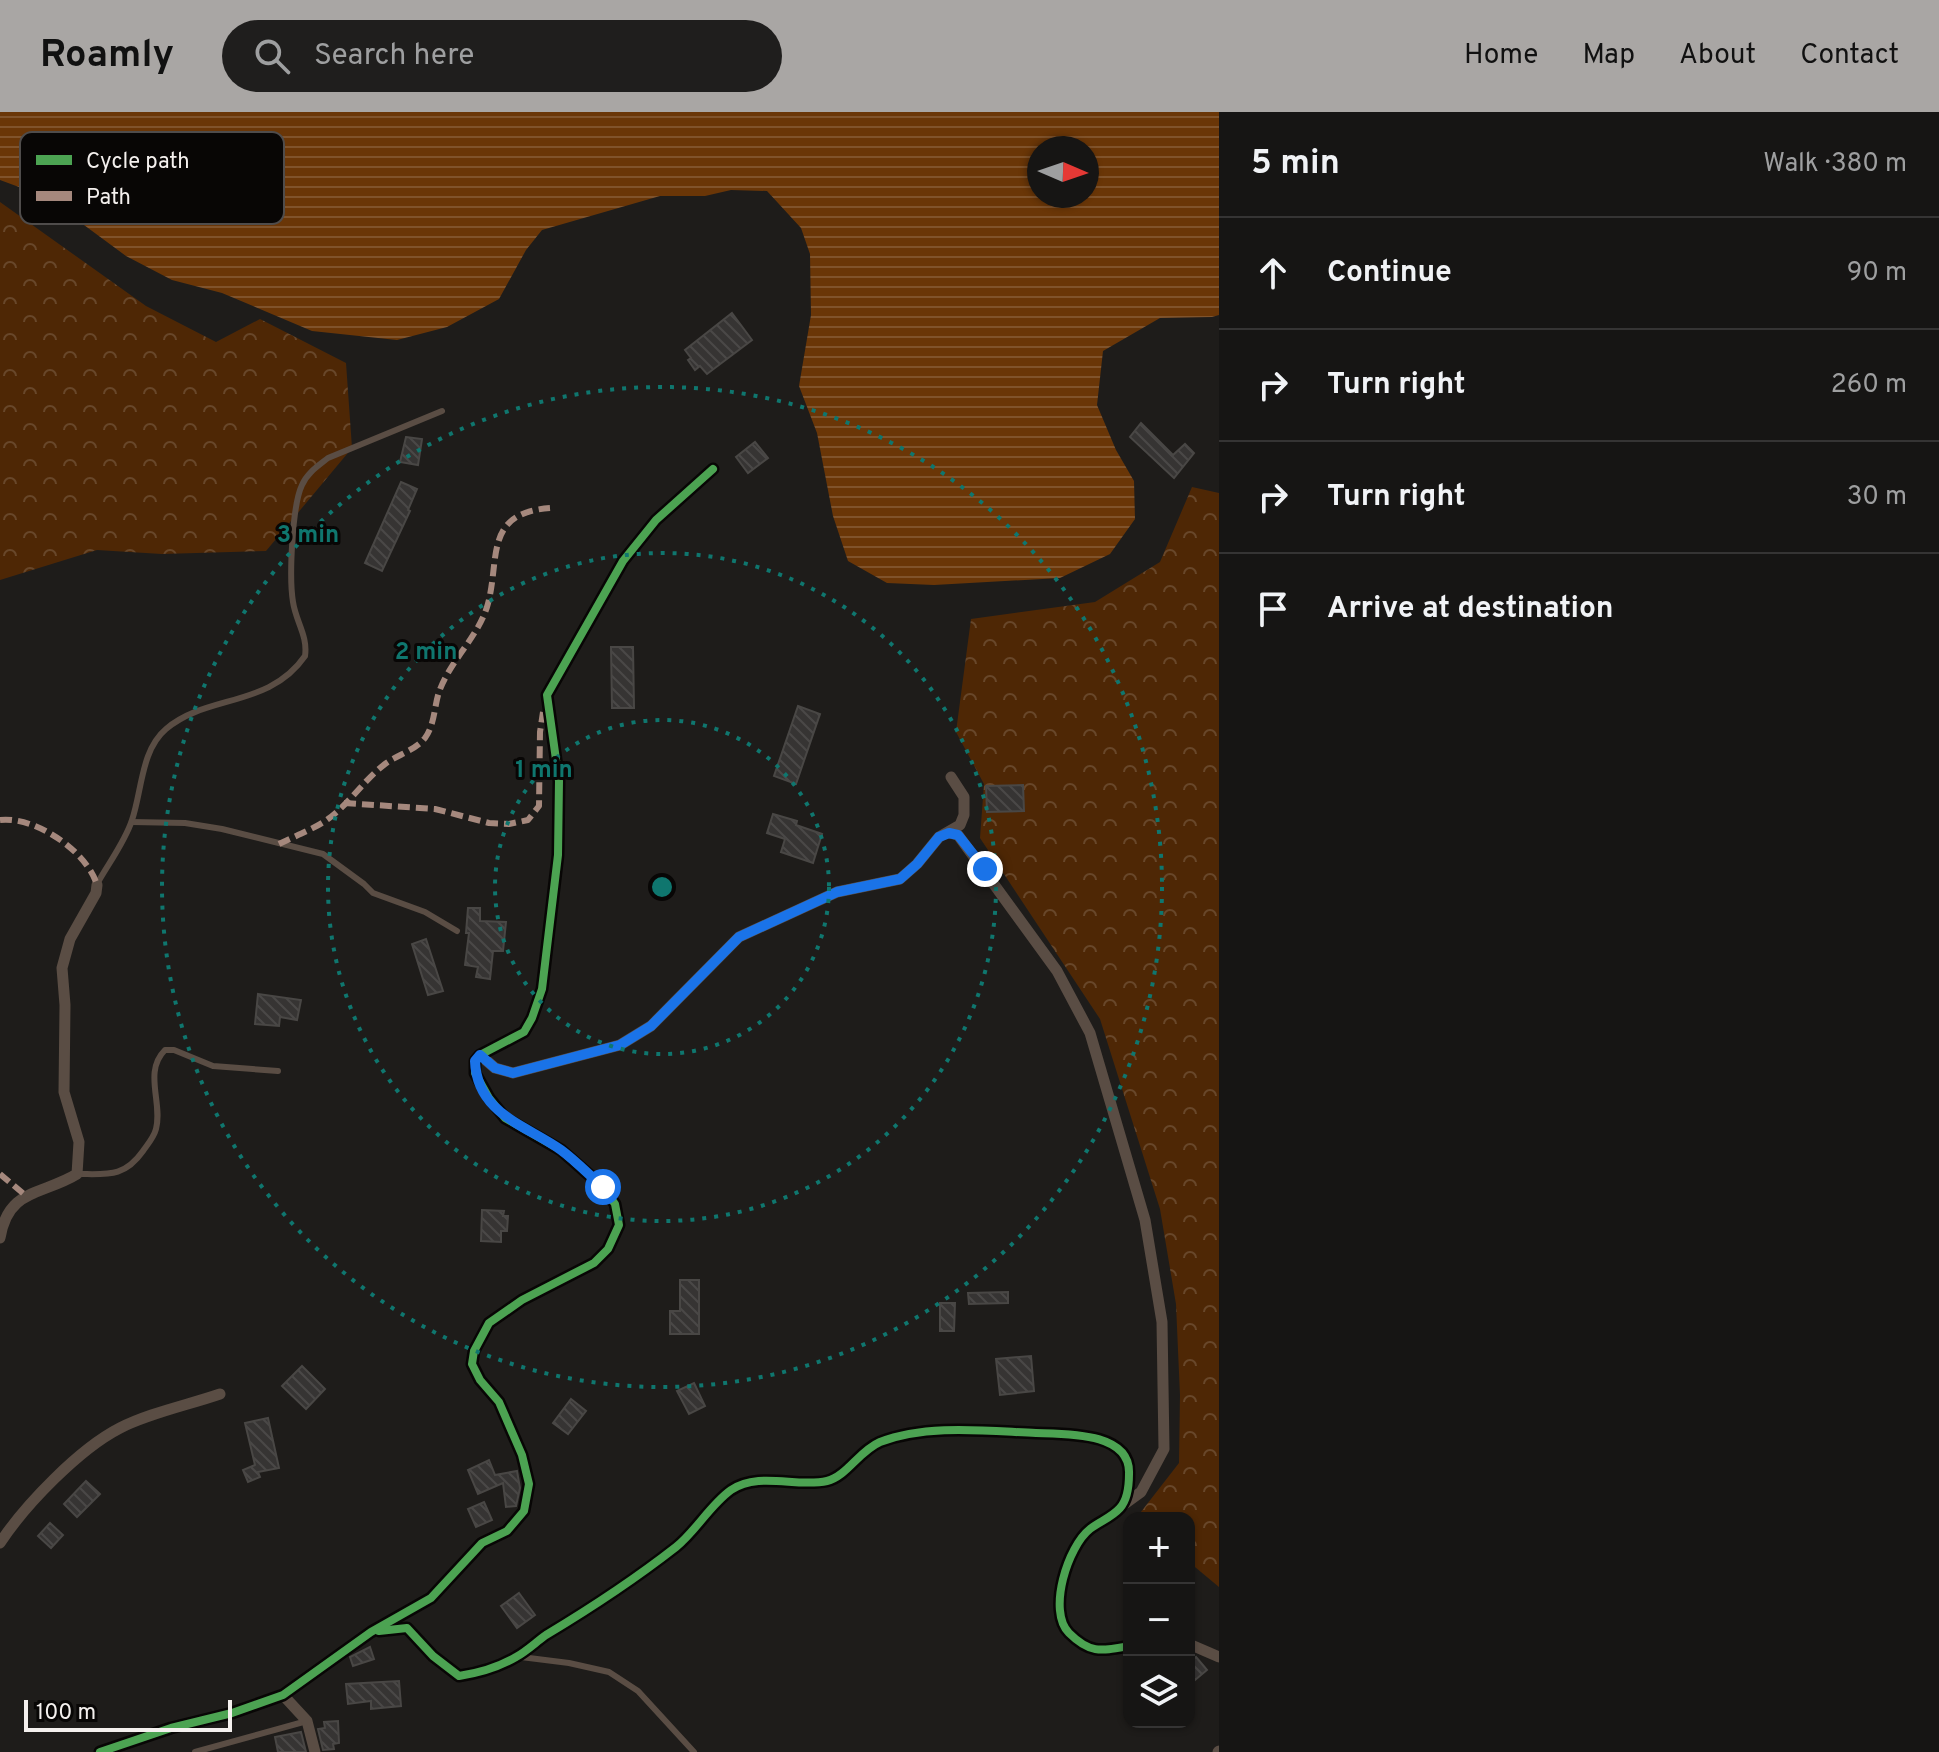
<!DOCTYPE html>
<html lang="en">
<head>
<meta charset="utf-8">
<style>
	body { margin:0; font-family:Overpass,sans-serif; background:#1f1e1d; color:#f1f3f6 }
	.controls { position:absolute; right:24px; bottom:24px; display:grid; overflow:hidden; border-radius:16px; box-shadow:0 2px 6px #0004 }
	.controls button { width:72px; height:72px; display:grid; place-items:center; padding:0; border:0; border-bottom:2px solid #353434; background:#161514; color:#f1f3f6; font:40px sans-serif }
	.compass { position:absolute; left:1027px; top:24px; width:72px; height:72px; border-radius:50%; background:#161514; box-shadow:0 2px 6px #0004; rotate:92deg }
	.scale { position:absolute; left:24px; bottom:20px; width:208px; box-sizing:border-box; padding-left:8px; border:4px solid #f4f0ee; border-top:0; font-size:22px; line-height:28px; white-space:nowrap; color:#f4f0ee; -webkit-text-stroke:6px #080605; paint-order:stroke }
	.stop { position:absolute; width:24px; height:24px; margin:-18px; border:6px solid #1a73e8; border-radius:50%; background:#fff }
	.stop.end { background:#1a73e8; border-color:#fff; box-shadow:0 2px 8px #0008 }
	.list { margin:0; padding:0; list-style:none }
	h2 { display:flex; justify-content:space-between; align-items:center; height:104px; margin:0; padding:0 32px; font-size:34px }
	h2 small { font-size:26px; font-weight:400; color:#9e9fa0 }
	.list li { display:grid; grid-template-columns:52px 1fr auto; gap:24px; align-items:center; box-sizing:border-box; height:112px; padding:0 32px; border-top:2px solid #353434 }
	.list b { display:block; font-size:30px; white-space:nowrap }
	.list em { font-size:26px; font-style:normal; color:#9e9fa0 }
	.icon { flex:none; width:44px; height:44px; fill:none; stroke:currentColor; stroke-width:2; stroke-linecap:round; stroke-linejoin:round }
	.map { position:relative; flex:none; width:1219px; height:1640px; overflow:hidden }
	header { display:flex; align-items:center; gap:48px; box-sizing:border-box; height:112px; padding:0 40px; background:#a9a6a4; color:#111 }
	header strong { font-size:38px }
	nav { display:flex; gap:44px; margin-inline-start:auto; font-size:28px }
	.search { width:560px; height:72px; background:#1f1e1d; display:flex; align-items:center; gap:20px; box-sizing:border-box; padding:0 28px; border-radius:44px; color:#9e9fa0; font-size:30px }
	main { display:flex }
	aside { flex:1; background:#161514 }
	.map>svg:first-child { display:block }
	.forest { fill:url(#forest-crowns) }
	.water { fill:url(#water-rules); fill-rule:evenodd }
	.building { fill:url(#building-back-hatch); stroke:#494745; stroke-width:2 }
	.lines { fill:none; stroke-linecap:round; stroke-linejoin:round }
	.service { stroke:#5a4d44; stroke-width:6 }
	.minor { stroke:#5a4d44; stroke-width:11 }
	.quiet { stroke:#a5887d; stroke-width:6; stroke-dasharray:12 6; stroke-linecap:butt }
	.cycleway-casing { stroke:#080605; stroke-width:13 }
	.cycleway { stroke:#4ca352; stroke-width:8 }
	.route { stroke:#1a73e8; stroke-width:10 }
	.ring { fill:none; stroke:#0f766e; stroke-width:4; stroke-dasharray:4 8 }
	.key { fill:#080605; stroke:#4f4c4b; stroke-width:2 }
	.key-label { font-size:22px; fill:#f4f0ee }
	.centre { fill:#0f766e; stroke:#080605; stroke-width:4 }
	.ring-label { font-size:24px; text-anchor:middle; font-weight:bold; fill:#0f766e; stroke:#080605; stroke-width:6; stroke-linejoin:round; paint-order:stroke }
</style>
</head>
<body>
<header>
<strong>Roamly</strong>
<div class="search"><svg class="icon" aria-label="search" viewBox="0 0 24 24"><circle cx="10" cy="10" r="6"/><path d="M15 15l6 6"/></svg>Search here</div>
<nav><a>Home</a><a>Map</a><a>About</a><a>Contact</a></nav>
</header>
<main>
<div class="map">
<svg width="1219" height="1640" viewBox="0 0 1219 1640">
	<defs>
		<pattern id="forest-crowns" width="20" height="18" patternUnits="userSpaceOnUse" patternTransform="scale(2)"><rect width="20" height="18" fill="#4e2705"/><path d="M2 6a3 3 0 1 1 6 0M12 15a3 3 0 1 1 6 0" fill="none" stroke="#68472a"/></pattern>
		<pattern id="water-rules" width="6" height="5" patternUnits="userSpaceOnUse" patternTransform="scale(2)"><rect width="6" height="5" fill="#6a3607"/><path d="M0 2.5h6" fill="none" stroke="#80532b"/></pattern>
		<pattern id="building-back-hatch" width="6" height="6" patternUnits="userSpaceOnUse" patternTransform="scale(2)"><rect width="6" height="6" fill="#363433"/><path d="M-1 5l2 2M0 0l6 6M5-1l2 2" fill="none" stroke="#4a4847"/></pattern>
	</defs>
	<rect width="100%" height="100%" fill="#1e1c1a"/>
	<g class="forest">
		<polygon points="0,90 146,194 216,230 260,207 346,251 352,336 266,439 162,442 97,438 0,468"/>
		<polygon points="1192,375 1219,381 1219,1475 1189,1450 1189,1406 1137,1405 1179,1351 1180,1283 1176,1192 1160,1097 1100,907 980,726 984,672 956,620 971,507 1095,490 1160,450"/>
	</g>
	<path class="water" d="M0,0H1219V203L1212,205L1160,206L1103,239L1097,293L1116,338L1134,369L1135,407L1110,442L1060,466L934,473L887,471L848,449L833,404L817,321L799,274L811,203L810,142L801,116L767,79L731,78L705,84H660L542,118L526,138L499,187L447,215L397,228L312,219L222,181L172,168L126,144L46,85L0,68ZM1039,36H1087V84H1039Z"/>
	<g class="building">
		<polygon points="732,201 752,228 707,262 700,254 695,258 688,248 691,246 685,238"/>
		<polygon points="1141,311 1173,343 1185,332 1194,341 1174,366 1130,325"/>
		<polygon points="406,325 422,327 418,353 400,350"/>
		<polygon points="755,330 768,346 748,361 736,345"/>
		<polygon points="401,370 417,377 408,398 410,399 382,459 365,451"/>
		<polygon points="611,535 633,535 634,596 612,596"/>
		<polygon points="798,594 820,602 796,672 774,664"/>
		<polygon points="1023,673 1024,699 987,700 986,674"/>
		<polygon points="773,702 797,709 796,713 822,722 813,751 781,740 785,727 767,721"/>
		<polygon points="468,796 480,796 480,809 506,810 503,839 493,839 490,867 476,865 478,855 465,853 469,821 466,821"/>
		<polygon points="426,827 443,879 428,883 412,832"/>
		<polygon points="258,882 301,888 297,908 280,905 279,914 255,912"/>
		<polygon points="482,1098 504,1099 503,1104 508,1104 507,1119 501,1119 501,1130 481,1129"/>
		<polygon points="680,1168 699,1168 699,1222 670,1222 670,1199 680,1199"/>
		<polygon points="1008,1180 1008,1191 969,1192 968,1181"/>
		<polygon points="940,1191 955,1191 954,1219 940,1219"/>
		<polygon points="1031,1244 1034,1279 1000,1283 996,1247"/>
		<polygon points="302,1254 325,1277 306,1297 282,1274"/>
		<polygon points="694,1271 705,1294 689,1302 677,1279"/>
		<polygon points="571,1287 586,1299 568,1322 553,1311"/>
		<polygon points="268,1306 279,1356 258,1360 260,1365 248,1370 243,1358 255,1353 245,1311"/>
		<polygon points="489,1348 495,1363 517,1359 520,1376 516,1394 506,1395 503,1371 478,1382 468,1358"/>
		<polygon points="86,1369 100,1382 77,1405 64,1392"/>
		<polygon points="484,1390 492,1408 476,1415 468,1397"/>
		<polygon points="50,1411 63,1423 51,1436 38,1424"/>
		<polygon points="519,1481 535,1503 517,1516 501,1494"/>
		<polygon points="370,1535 374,1547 353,1554 350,1545"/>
		<polygon points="1196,1545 1207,1558 1189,1573 1189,1551"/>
		<polygon points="399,1569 401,1594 371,1597 371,1589 348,1592 346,1572"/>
		<polygon points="338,1609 339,1631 333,1632 334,1637 323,1638 318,1617 325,1616 324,1610"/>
		<polygon points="301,1620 306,1640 278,1640 275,1625"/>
	</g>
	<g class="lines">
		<g class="service">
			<polyline points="132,710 185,711 222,717 323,742 364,772 373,781 425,800 457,819"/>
			<path d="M97,772C108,752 125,730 132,708C142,679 141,638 166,617C207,582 269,596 305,544C308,524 296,510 293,490C289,466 292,394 302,373C307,361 318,354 328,346L442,299"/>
			<path d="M77,1062C107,1062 124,1066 143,1039C148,1032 154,1025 156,1017C163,991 143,960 165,938H174L213,954L278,959"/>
			<polyline points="521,1545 569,1551 609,1560 638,1579 694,1640"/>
			<polyline points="195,1640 307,1609"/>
		</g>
		<g class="minor">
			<polyline points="949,721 958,723 1057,859 1090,921 1145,1108 1162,1210 1164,1337 1141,1380 1123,1393"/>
			<polyline points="480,943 495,956 513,961 620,933 651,914 739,825 837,780 900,767 917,752 939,725 960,713 964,703 964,685 951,665"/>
			<path d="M0,1126C8,1076 43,1083 77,1062L79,1030L64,980L65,893L62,856L70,827L96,781L97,773"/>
			<path d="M0,1431C25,1393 79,1337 120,1316C149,1301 188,1293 220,1282"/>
			<path d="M376,1519L407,1516L433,1544L459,1564C479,1561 499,1555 516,1545C527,1539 536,1530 546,1523C591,1496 635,1467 676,1435C696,1419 710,1393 731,1378C759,1359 797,1376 827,1369C847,1364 859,1339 880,1330C927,1312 986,1319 1036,1321C1067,1322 1131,1320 1129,1362C1129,1374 1128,1387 1120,1396C1111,1406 1100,1409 1090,1417C1068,1434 1047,1499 1069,1521C1090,1542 1101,1539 1129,1534"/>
			<polyline points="1189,1532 1219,1545"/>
			<polyline points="283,1583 307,1609 315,1640"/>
			<polyline points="100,1640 171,1616 232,1601 283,1583 371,1520 431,1486 482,1431 507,1419 524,1399 529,1372 522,1343 499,1290 480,1268 472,1252 474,1239 489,1211 522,1188 594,1151 608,1137 619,1113 615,1092 603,1075 561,1038 505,1006 489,986 475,961 475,949 480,943 524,920 532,906 542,877 558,743 559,669 547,583 623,449 656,408 713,357"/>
			<polyline points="1218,1640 1219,1639"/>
		</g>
		<g class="quiet">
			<polyline points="344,691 435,697 489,711 509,712 528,708 539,694 540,620 543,600"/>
			<path d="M0,708C35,704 87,739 97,773"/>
			<path d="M279,732C295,724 314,717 328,707C349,692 364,668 385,652C397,643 416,638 425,626C435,612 434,595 439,580C450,549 477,526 487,495C501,449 482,401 550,396"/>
			<polyline points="0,1062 25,1083"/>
		</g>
		<defs>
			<g id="cycleway">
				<path d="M379,1519L407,1516L433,1544L459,1564C479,1561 499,1555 516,1545C527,1539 536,1530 546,1523C591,1496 635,1467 676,1435C696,1419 710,1393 731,1378C759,1359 797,1376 827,1369C847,1364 859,1339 880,1330C927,1312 986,1319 1036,1321C1067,1322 1131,1320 1129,1362C1129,1374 1128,1387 1120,1396C1111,1406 1100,1409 1090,1417C1068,1434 1047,1499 1069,1521C1090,1542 1101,1539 1129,1534"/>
				<polyline points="100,1640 171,1616 232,1601 283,1583 371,1520 431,1486 482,1431 507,1419 524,1399 529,1372 522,1343 499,1290 480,1268 472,1252 474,1239 489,1211 522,1188 594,1151 608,1137 619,1113 615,1092 603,1075 561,1038 505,1006 489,986 475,961 475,949 480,943 524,920 532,906 542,877 558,743 559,669 547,583 623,449 656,408 713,357"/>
			</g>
		</defs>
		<use href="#cycleway" class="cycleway-casing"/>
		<use href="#cycleway" class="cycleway"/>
	</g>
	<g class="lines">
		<path class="route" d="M603,1075C589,1063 576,1049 561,1038C526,1013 477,1002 475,949L480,943L495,956L513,961L620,933L651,914L739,825L837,780L900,767L917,752L939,725L949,721L958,723L985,757"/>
	</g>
	<g class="ring">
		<circle cx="662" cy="775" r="167"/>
		<circle cx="662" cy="775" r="334"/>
		<circle cx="662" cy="775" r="500"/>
	</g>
	<rect x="20" y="20" width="264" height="92" rx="12" class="key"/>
	<rect x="36" y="43" width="36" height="10" fill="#4ca352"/>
	<rect x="36" y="79" width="36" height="10" fill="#a5887d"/>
	<g class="key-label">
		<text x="86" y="56">Cycle path</text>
		<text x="86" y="92">Path</text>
	</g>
	<circle cx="662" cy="775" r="12" class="centre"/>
	<g class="ring-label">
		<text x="308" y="430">3 min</text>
		<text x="426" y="547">2 min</text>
		<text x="544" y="665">1 min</text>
	</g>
</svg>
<div class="controls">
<button>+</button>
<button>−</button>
<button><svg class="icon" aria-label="layers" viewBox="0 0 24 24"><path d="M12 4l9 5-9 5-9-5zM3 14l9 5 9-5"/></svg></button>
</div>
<svg class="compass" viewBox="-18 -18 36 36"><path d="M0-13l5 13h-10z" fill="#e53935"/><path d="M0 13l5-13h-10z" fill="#9e9fa0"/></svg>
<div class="scale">100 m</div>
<div class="stop" style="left:603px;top:1075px"></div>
<div class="stop end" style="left:985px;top:757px"></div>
</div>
<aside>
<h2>5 min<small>Walk · 380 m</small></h2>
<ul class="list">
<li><svg class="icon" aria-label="ahead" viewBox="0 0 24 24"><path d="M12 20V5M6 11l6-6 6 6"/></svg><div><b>Continue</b></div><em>90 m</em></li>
<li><svg class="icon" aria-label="right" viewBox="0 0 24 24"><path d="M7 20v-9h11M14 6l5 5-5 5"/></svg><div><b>Turn right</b></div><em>260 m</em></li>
<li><svg class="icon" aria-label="right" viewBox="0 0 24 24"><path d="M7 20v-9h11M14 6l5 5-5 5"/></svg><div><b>Turn right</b></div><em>30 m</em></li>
<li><svg class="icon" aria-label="arrive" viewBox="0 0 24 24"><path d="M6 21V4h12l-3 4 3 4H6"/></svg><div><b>Arrive at destination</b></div></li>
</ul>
</aside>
</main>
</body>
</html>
